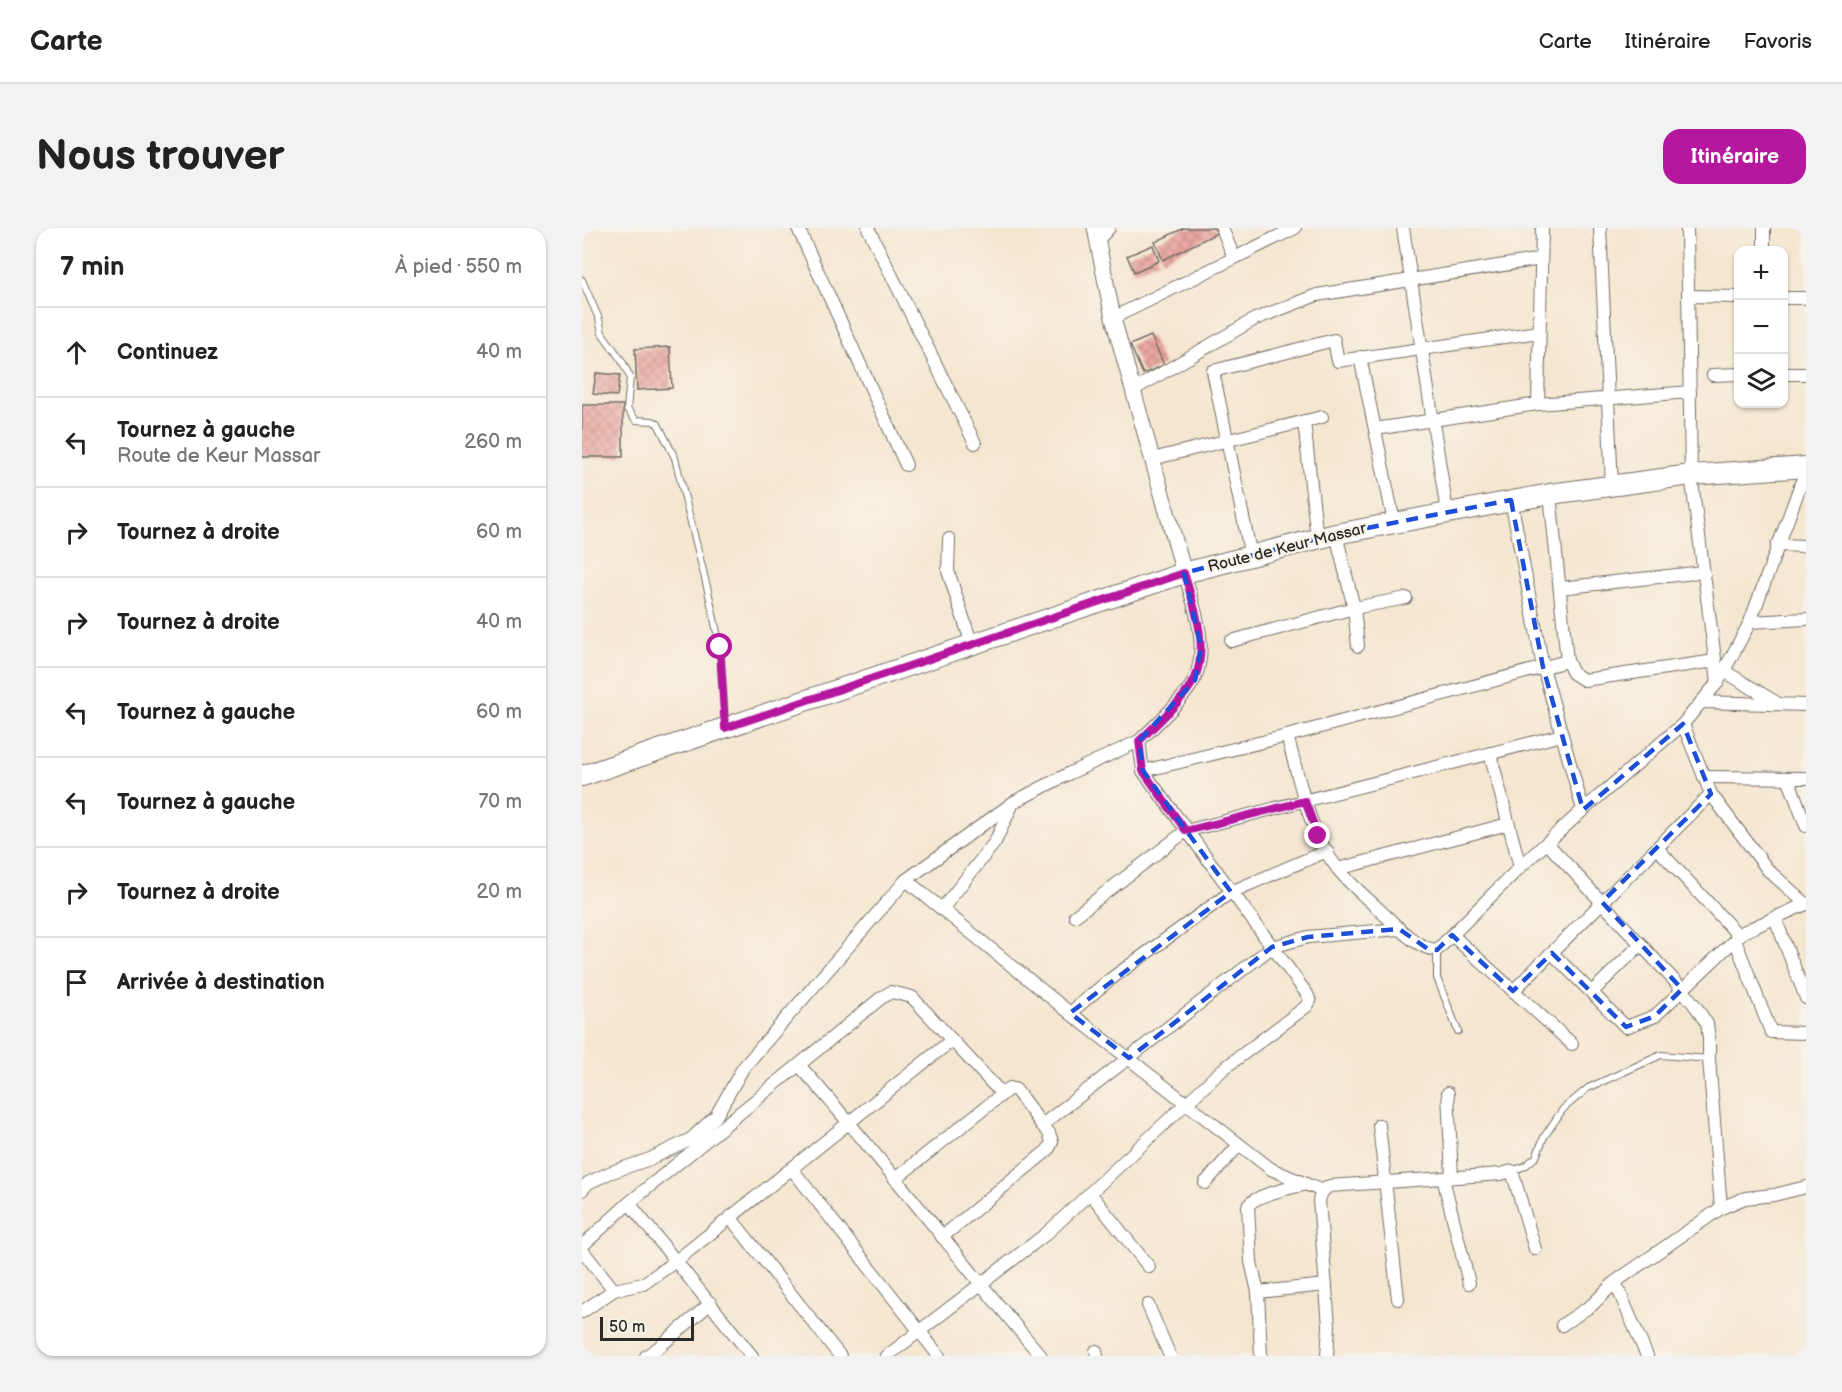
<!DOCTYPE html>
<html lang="fr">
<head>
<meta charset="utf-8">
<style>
	body { margin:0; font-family:"Balsamiq Sans",sans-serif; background:#f2f2f2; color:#222 }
	.controls { position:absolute; right:18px; top:18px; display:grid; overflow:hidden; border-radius:12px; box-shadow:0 2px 4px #0004 }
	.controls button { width:54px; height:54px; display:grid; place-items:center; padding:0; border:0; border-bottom:2px solid #e0e0e0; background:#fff; color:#222; font:30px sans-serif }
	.scale { position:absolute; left:18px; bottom:15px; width:94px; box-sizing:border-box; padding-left:6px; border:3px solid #2b2b2b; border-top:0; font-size:16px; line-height:21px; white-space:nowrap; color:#2b2b2b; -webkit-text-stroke:4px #f7f3e8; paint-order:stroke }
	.stop { position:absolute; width:18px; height:18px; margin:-14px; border:4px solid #b5179e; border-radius:50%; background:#fff }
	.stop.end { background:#b5179e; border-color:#fff; box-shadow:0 2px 6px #0008 }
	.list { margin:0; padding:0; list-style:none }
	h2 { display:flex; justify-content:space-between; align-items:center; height:78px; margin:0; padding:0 24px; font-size:26px }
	h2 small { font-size:20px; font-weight:400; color:#767676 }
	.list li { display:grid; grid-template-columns:39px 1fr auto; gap:18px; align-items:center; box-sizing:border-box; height:90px; padding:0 24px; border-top:2px solid #e0e0e0 }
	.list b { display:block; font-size:22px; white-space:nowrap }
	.list p { margin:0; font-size:20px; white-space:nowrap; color:#767676 }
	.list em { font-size:20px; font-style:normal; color:#767676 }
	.icon { flex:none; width:33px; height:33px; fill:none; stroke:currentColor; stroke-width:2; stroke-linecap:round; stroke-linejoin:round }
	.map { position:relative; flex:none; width:1224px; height:1128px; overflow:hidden; border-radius:18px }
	header { display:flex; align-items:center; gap:36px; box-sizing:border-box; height:84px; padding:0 30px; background:#fff; border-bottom:2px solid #e0e0e0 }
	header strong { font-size:28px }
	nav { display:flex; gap:33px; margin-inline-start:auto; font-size:21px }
	.intro { display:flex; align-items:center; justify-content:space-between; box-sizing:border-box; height:144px; padding:0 36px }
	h1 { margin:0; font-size:42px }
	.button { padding:15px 27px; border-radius:18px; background:#b5179e; color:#fff; font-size:21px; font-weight:700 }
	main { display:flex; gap:36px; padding:0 36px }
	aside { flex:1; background:#fff; border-radius:18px; box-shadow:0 2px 4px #0004 }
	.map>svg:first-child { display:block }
	.building { fill:url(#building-cross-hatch) }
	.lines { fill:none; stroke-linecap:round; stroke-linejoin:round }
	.service-casing { stroke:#726c65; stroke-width:8 }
	.minor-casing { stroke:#726c65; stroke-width:14 }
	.tertiary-casing { stroke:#726c65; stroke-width:17 }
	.primary-casing { stroke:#726c65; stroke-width:22 }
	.service { stroke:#fff; stroke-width:6 }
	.minor { stroke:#fff; stroke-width:12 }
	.tertiary { stroke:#fff; stroke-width:15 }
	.primary { stroke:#fff; stroke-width:20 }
	.route { stroke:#b5179e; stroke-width:8 }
	.marked { fill:none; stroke:#1d4ed8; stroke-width:4.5; stroke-dasharray:12 8; stroke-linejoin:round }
	.labels { text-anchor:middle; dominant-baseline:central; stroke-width:5; stroke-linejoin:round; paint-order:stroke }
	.street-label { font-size:16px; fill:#2b2b2b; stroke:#f7f3e8 }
</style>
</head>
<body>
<header>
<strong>Carte</strong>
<nav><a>Carte</a><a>Itinéraire</a><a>Favoris</a></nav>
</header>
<div class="intro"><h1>Nous trouver</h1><a class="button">Itinéraire</a></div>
<main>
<aside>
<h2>7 min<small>À pied · 550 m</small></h2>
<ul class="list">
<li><svg class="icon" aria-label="ahead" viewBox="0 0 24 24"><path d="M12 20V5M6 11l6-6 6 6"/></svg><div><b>Continuez</b></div><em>40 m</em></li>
<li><svg class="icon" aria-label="left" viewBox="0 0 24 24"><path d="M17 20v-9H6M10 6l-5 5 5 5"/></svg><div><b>Tournez à gauche</b><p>Route de Keur Massar</p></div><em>260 m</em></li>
<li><svg class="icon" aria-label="right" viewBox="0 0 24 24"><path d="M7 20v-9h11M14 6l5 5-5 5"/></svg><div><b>Tournez à droite</b></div><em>60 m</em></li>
<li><svg class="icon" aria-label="right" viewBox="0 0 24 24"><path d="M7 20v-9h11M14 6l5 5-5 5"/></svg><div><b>Tournez à droite</b></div><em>40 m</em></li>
<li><svg class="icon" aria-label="left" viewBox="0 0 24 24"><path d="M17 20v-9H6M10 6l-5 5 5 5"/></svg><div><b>Tournez à gauche</b></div><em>60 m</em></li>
<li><svg class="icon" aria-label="left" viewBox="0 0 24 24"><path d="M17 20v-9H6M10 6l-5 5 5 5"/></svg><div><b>Tournez à gauche</b></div><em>70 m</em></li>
<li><svg class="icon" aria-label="right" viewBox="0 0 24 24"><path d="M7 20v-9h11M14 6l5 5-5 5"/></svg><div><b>Tournez à droite</b></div><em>20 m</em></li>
<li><svg class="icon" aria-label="arrive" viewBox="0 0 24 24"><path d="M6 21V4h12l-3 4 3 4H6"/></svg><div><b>Arrivée à destination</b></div></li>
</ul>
</aside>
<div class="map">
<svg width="1224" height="1128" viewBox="0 0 1224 1128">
	<defs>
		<pattern id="building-cross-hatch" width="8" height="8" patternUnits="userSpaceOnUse" patternTransform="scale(1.5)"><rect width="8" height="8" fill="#eba39b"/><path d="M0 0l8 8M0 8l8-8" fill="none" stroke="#bf857f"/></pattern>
	</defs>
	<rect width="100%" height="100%" fill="#f7f3e8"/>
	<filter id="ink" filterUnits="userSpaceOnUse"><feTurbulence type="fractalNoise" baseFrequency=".0167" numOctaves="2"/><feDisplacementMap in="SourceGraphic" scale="12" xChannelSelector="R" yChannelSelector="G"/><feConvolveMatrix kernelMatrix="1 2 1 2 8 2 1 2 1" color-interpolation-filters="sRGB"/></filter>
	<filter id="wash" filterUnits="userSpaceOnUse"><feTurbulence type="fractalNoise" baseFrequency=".008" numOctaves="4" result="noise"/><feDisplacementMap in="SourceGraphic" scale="24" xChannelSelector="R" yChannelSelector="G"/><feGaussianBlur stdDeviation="1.35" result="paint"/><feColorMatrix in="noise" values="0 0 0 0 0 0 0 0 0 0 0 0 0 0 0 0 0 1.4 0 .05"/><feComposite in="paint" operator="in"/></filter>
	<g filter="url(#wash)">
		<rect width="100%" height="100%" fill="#f5e6d0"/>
		<g id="blocks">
			<g class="building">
				<polygon points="602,0 632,0 635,5 581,32 573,14"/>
				<polygon points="571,17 577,33 552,44 545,28"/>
				<polygon points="569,108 582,137 561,146 548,117"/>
				<polygon points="88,119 90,160 55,162 53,121"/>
				<polygon points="14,145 38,147 35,168 11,166"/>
				<rect x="0" y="177" width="41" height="52"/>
			</g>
		</g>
	</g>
	<g filter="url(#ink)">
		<use href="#blocks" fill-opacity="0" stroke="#726c65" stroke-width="1.5"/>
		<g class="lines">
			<defs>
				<g id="service">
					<polyline points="0,52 17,91 20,105 40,133 48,149 45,181 54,192 71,193 76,196 93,230 127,367 138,419 143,496"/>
					<polyline points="855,722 855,750 876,803"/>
					<polyline points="930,943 943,938 954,929 962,909 981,881 1006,860 1079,827 1127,831"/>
				</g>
				<g id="minor">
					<polyline points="216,0 324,237"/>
					<polyline points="286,0 393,215"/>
					<polyline points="640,0 652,30"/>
					<polyline points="821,0 865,284"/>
					<polyline points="1018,0 1030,258"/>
					<polyline points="1105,0 1109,247 1136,454"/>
					<polyline points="1182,0 1182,22"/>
					<polyline points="515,13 527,0"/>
					<polyline points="1106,68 1156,69"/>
					<polyline points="1202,70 1224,70"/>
					<polyline points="531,90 713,0"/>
					<polyline points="778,129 812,294"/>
					<polyline points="1202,146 1224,146"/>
					<polyline points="1131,147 1156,146"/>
					<polyline points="551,162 673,91 735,67 959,31"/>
					<polyline points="956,176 960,0"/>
					<polyline points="722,193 735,311"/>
					<polyline points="793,201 956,176 1108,164"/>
					<polyline points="570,231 740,189"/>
					<polyline points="968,266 985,433 991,445 1002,452 1133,433"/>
					<polyline points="929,272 961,439 1001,582"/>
					<polyline points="754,306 772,380 776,418"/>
					<polyline points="367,311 366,343 390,417"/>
					<polyline points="1195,317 1224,318"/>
					<polyline points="669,328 631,143 752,112 756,133 957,104"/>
					<polyline points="978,360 1121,344"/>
					<polyline points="1168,394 1224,391"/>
					<polyline points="649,413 772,380 824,370"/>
					<polyline points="1142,443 1195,475"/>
					<polyline points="1119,474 1224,477"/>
					<polyline points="1101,496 1129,566 1186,642 1224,676"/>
					<path d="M705,508C718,552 726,604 756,641C770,659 790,674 806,690C819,702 837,721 855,722L938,639L1001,582L1101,496L1136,454L1168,394L1224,242"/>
					<polyline points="908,525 938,639"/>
					<polyline points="561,543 705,508 985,433"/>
					<polyline points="1122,549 1224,550"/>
					<polyline points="1206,550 1224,598"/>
					<polyline points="965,615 1100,761 1114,779 1125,796 1127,810 1127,831 1139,980"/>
					<polyline points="1075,620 1157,708"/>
					<polyline points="756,641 926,596"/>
					<polyline points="324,652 488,785 689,941 740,963"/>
					<polyline points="360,681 413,614 431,575"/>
					<polyline points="493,688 604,603 980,507"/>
					<polyline points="1193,690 1224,770"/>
					<polyline points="870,707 990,816"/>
					<polyline points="1153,712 1189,804 1224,805"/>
					<polyline points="970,725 1044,799 1073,788 1161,704 1224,676"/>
					<polyline points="931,763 1129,566"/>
					<polyline points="1010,764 1059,716"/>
					<polyline points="488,785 526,753 649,664 745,623"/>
					<path d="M217,837C301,931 377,1032 459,1128"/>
					<polyline points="866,865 870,949"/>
					<polyline points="797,897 816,1071"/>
					<polyline points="210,941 357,1128"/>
					<polyline points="861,950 887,1055"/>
					<polyline points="313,951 428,860 434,862 460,897"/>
					<polyline points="623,955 657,917"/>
					<polyline points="0,962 6,955 27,945 68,931 109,911 134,888 161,840 324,652 432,574 488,545 557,513"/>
					<polyline points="508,965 567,1039"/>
					<polyline points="47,975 170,1128"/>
					<polyline points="148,989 258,1128"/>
					<polyline points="360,1009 466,922 470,914 467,905 460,897 690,719 726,709 817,701"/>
					<polyline points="0,1018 47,975 299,770 309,764 330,769 420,866"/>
					<polyline points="0,1022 32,1062"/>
					<polyline points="1033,1054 1065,1128"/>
					<polyline points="676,1064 744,1057"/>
					<polyline points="566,1077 588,1128"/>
					<polyline points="0,1084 32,1062 61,1056 94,1033 370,812"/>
					<polyline points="980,1097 1010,1077 1033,1054 1139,980 1163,970 1192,967 1224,959"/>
					<polyline points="514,1123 515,1128"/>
					<polyline points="64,1128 76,1120 129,1075"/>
					<path d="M305,1128L464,1006L640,842L725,778L728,773L725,766L561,543L557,513C571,500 607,466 613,450C627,416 612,378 602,345"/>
					<path d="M679,1128L676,1064L669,1034L666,978C673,966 710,960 724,956"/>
					<path d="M745,1128L747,1098L737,972C740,964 741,961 748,958L919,946L930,943L953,1021"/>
				</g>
				<polyline id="tertiary" points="513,0 531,90 602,345"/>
				<polyline id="primary" points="0,548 602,345 754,306 968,266 1109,247 1224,239"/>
			</defs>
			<use href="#service" class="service-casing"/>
			<use href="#minor" class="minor-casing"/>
			<use href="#tertiary" class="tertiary-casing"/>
			<use href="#primary" class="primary-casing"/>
			<use href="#service" class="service"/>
			<use href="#minor" class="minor"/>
			<use href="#tertiary" class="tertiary"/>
			<use href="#primary" class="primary"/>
		</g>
	</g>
	<g class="lines" filter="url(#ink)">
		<path class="route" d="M138,419L143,500L602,345C612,378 627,416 613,450C607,466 571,500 557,513L561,543L604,603L723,573L736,608"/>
	</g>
	<path class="marked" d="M929,272L961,439L1001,582L1101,496L1129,566L1020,674L1100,761L1073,788L1044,799L970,725L931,763L870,707L855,722L846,721L817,701L726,709L690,719L547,830L488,785L649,664L561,543L557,513L613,452L619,419L602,345L754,306Z"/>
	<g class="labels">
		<g class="street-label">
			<text transform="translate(705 320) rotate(-14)">Route de Keur Massar</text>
		</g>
	</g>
</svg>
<div class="controls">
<button>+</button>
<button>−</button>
<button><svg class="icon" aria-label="layers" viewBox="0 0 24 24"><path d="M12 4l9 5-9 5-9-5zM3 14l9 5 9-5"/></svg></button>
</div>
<div class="scale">50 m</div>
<div class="stop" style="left:138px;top:419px"></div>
<div class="stop end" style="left:736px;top:608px"></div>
</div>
</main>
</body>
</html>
